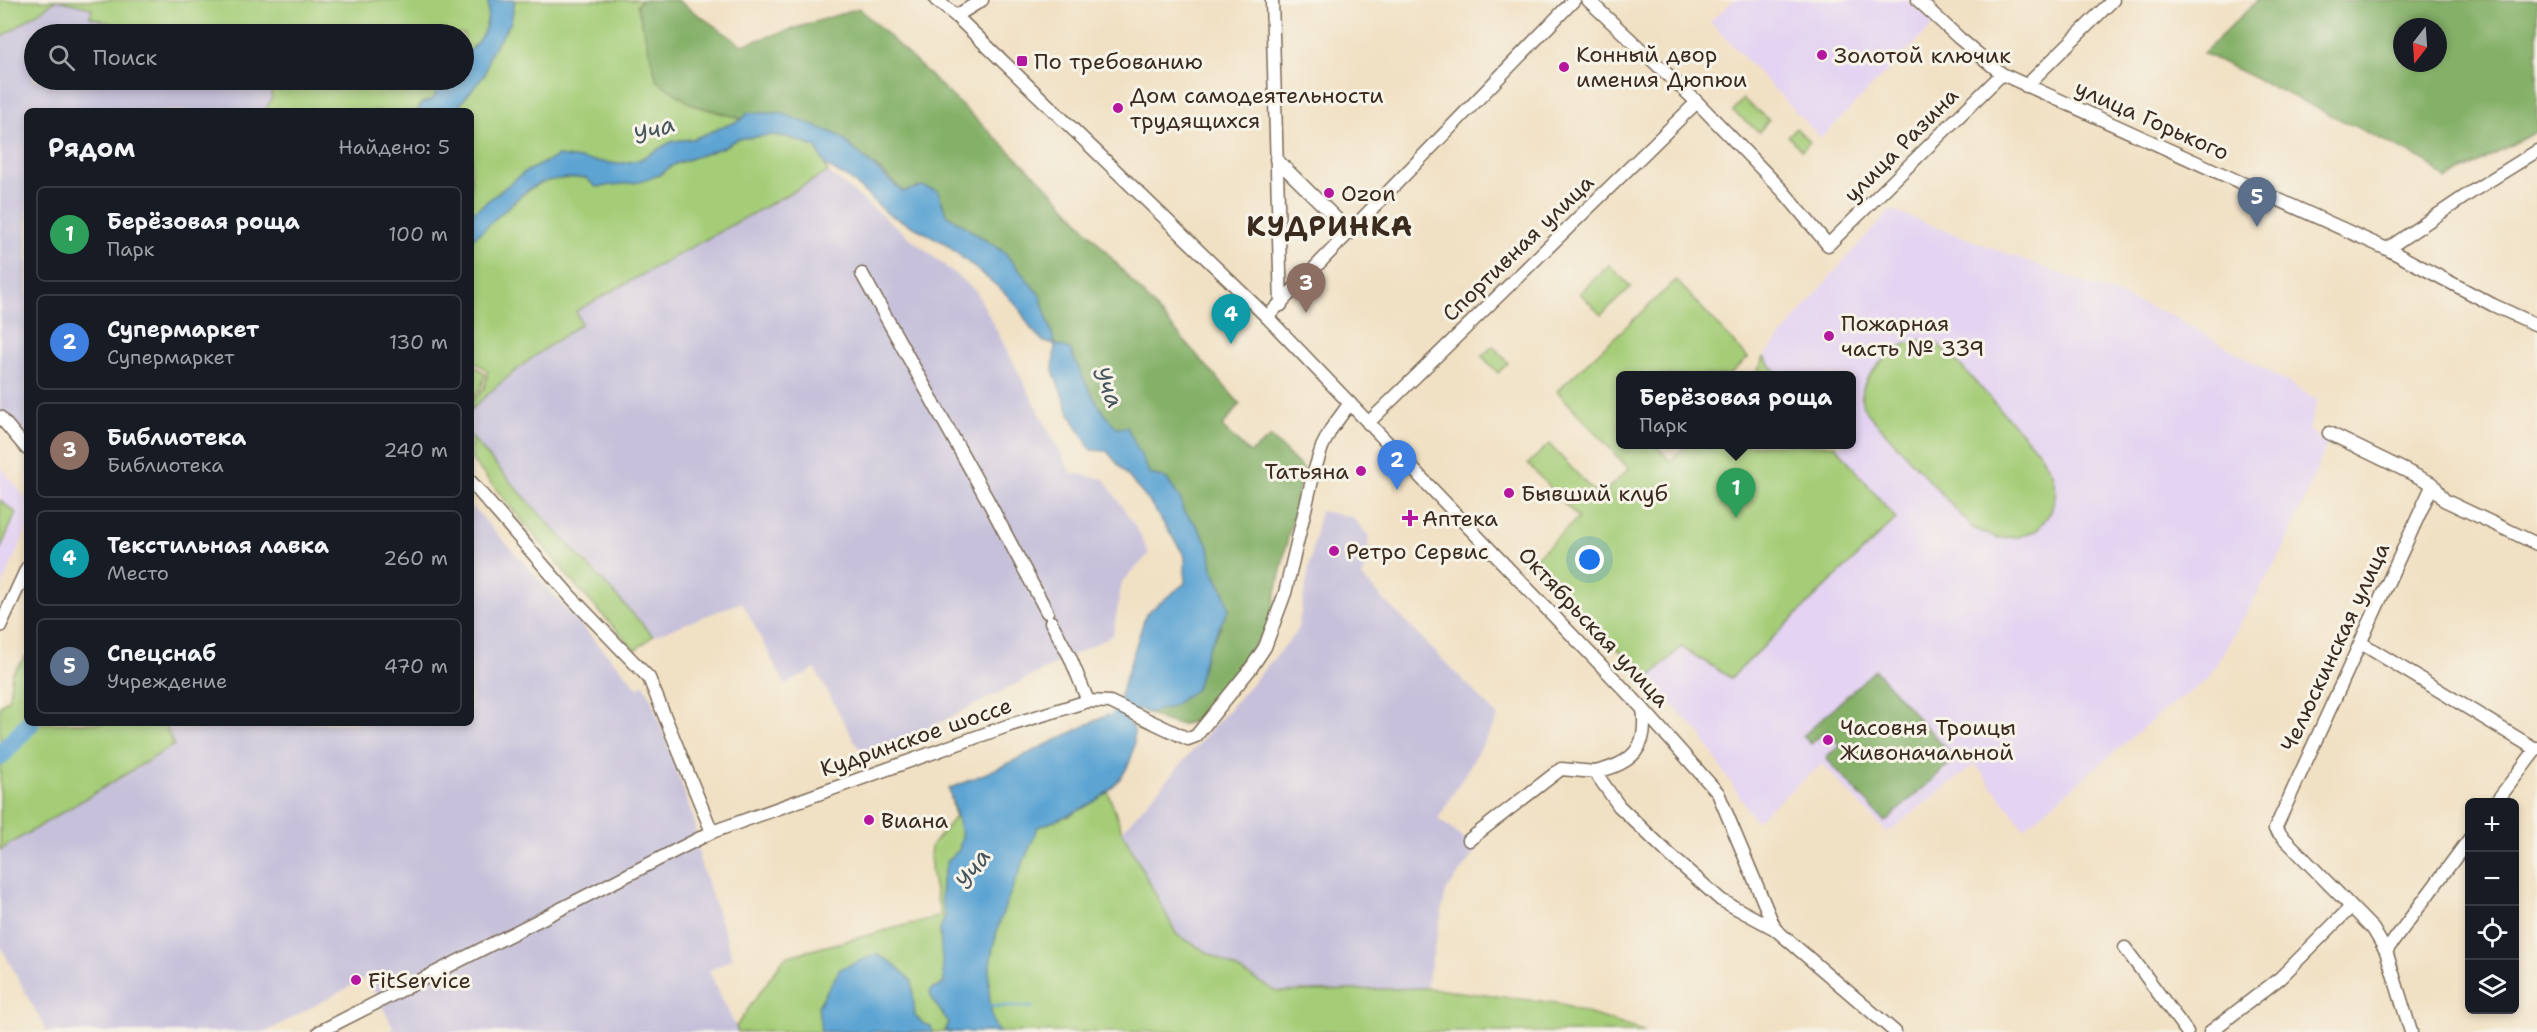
<!DOCTYPE html>
<html lang="ru">
<head>
<meta charset="utf-8">
<style>
	body { margin:0; font-family:"Shantell Sans",sans-serif; background:#20242c; color:#f1f3f6 }
	.controls { position:absolute; right:18px; bottom:18px; display:grid; overflow:hidden; border-radius:9px; box-shadow:0 3px 9px #0003 }
	.controls button { width:54px; height:54px; display:grid; place-items:center; padding:0; border:0; border-bottom:2px solid #363941; background:#171b24; color:#f1f3f6; font:30px sans-serif }
	.compass { position:absolute; left:2393px; top:18px; width:54px; height:54px; border-radius:50%; background:#171b24; box-shadow:0 3px 9px #0003; rotate:197deg }
	.you { position:absolute; left:1590px; top:560px; width:21px; height:21px; margin:-15px; border:4px solid #fff; border-radius:50%; background:#1a73e8; box-shadow:0 0 0 9px #1a73e833 }
	.badge { display:grid; place-items:center; width:39px; height:39px; border-radius:50%; background:#d690ce; color:#fff; font-size:20px; font-weight:700 }
	.pin { position:absolute; translate:-50% -50px; filter:drop-shadow(0 2px 3px #0008) }
	.pin::after { content:''; position:absolute; top:32px; width:21px; height:18px; background:inherit; clip-path:polygon(0 0,100% 0,50% 100%) }
	.popup { position:absolute; left:1616px; top:371px; width:240px; height:78px; box-sizing:border-box; display:grid; place-content:center; border-radius:9px; background:#171b24; filter:drop-shadow(0 2px 4px #0005); font-size:20px; white-space:nowrap; color:#9ea1a6 }
	.popup b { font-size:22px; color:#f1f3f6 }
	.popup::after { content:''; position:absolute; left:50%; top:100%; margin-left:-12px; border:12px solid transparent; border-top-color:#171b24 }
	.list { margin:0; padding:0; list-style:none }
	h2 { display:flex; justify-content:space-between; align-items:center; height:78px; margin:0; padding:0 24px; font-size:26px }
	h2 small { font-size:20px; font-weight:400; color:#9ea1a6 }
	.list li { display:grid; grid-template-columns:39px 1fr auto; gap:18px; align-items:center; box-sizing:border-box; height:96px; margin:0 12px 12px; padding:0 12px; border:2px solid #363941; border-radius:9px }
	.list b { display:block; font-size:22px; white-space:nowrap }
	.list p { margin:0; font-size:20px; white-space:nowrap; color:#9ea1a6 }
	.list em { font-size:20px; font-style:normal; color:#9ea1a6 }
	.icon { flex:none; width:33px; height:33px; fill:none; stroke:currentColor; stroke-width:2; stroke-linecap:round; stroke-linejoin:round }
	.map { position:relative; flex:none; width:2537px; height:1032px; overflow:hidden }
	.search { position:absolute; background:#171b24; box-shadow:0 3px 9px #0003; left:24px; top:24px; width:450px; height:66px; display:flex; align-items:center; gap:15px; box-sizing:border-box; padding:0 21px; border-radius:33px; color:#9ea1a6; font-size:22px }
	.panel { position:absolute; background:#171b24; box-shadow:0 3px 9px #0003; left:24px; top:108px; width:450px; height:618px; border-radius:9px }
	.map>svg:first-child { display:block }
	.built { fill:#e4d3f2 }
	.industrial { fill:#c6c0da }
	.green { fill:#a5cd78; stroke:#707c4b; stroke-width:1.5 }
	.forest { fill:#84b068; stroke:#606d43; stroke-width:1.5; fill-rule:evenodd }
	.water { fill:#5da4d3; stroke:#4c6778; stroke-width:1.5 }
	.lines { fill:none; stroke-linecap:round; stroke-linejoin:round }
	.stream { stroke:#5da4d3; stroke-width:3 }
	.river { stroke:#5da4d3; stroke-width:20 }
	.minor-casing { stroke:#7b6a58; stroke-width:15 }
	.minor { stroke:#fff; stroke-width:12 }
	.poi-dot { fill:#b5179e; stroke:#f7f3e8; stroke-width:2 }
	.labels { text-anchor:middle; dominant-baseline:central; stroke-width:6; stroke-linejoin:round; paint-order:stroke }
	.poi-label { font-size:22px; fill:#3b2a1e; stroke:#f7f3e8; text-anchor:start }
	.street-label { font-size:22px; fill:#3b2a1e; stroke:#f7f3e8 }
	.water-label { font-size:24px; font-style:italic; fill:#47555d; stroke:#f7f3e8 }
	.district-label { font-size:28px; font-weight:bold; letter-spacing:1.5px; fill:#3b2a1e; stroke:#f7f3e8 }
</style>
</head>
<body>
<div class="map">
<svg width="2537" height="1032" viewBox="0 0 2537 1032">
	<rect width="100%" height="100%" fill="#f7f3e8"/>
	<filter id="ink" filterUnits="userSpaceOnUse"><feTurbulence type="fractalNoise" baseFrequency=".0167" numOctaves="2"/><feDisplacementMap in="SourceGraphic" scale="12" xChannelSelector="R" yChannelSelector="G"/><feConvolveMatrix kernelMatrix="1 2 1 2 8 2 1 2 1" color-interpolation-filters="sRGB"/></filter>
	<filter id="wash" filterUnits="userSpaceOnUse"><feTurbulence type="fractalNoise" baseFrequency=".008" numOctaves="4" result="noise"/><feDisplacementMap in="SourceGraphic" scale="24" xChannelSelector="R" yChannelSelector="G"/><feGaussianBlur stdDeviation="1.35" result="paint"/><feColorMatrix in="noise" values="0 0 0 0 0 0 0 0 0 0 0 0 0 0 0 0 0 1.4 0 .05"/><feComposite in="paint" operator="in"/></filter>
	<g filter="url(#wash)">
		<rect width="100%" height="100%" fill="#f1e1c4"/>
		<g class="built">
			<polygon points="1734,0 1909,0 1934,24 1821,138 1710,22"/>
			<polygon points="1891,210 2173,316 2318,400 2309,430 2327,444 2285,547 2207,680 2163,711 2024,828 1975,764 1887,833 1822,764 1755,821 1699,732 1647,680 1681,647 1896,520 1835,445 1852,444 1852,376 1779,375 1764,357 1846,258"/>
			<polygon points="0,465 27,500 27,528 0,591"/>
		</g>
		<g class="industrial">
			<polygon points="57,0 169,27 177,34 34,34 34,80 318,80 342,111 27,111 27,458 0,420 0,38"/>
			<polygon points="828,172 976,291 1071,473 1104,479 1137,529 1149,554 1122,582 1113,635 925,730 869,755 857,746 815,669 785,685 742,602 653,636 591,567 505,478 471,436 471,410 495,386 540,351 581,324 576,311"/>
			<polygon points="471,505 631,680 638,688 643,684 649,693 694,820 700,862 733,958 709,971 738,1032 389,1032 394,1029 367,977 266,1032 47,1032 0,945 0,850 174,746 164,723 471,723"/>
			<polygon points="1320,511 1352,517 1368,535 1369,551 1362,577 1499,717 1438,819 1477,849 1446,892 1426,988 1278,992 1177,935 1122,831 1297,632"/>
		</g>
		<g class="green">
			<path d="M0,0H488C490,26 483,39 464,56V34H177L169,27L159,34H146L90,17L92,8L57,0L0,38Z"/>
			<polygon points="515,0 642,0 637,5 693,105 743,119 693,139 673,141 639,160 618,164 558,156 525,172 471,214 471,111 459,111 461,103 485,74 490,54 511,22"/>
			<polygon points="268,80 451,80 449,82 436,86 436,94 432,100 422,103 417,111 265,111 272,98"/>
			<polygon points="1743,99 1769,120 1759,132 1733,111"/>
			<polygon points="1796,128 1810,142 1802,150 1788,136"/>
			<path d="M773,135L787,137L816,147L828,172L576,311L581,324C542,350 505,376 471,410V403L484,389L488,371L471,359V239C481,233 487,226 496,218C533,186 534,177 586,178L596,187L605,186L659,175L675,164L724,147L736,139Z"/>
			<polygon points="1609,265 1631,287 1601,315 1580,293"/>
			<polygon points="1676,280 1748,358 1729,375 1620,376 1620,444 1656,445 1670,461 1687,445 1835,445 1896,519 1731,678 1681,647 1647,680 1634,667 1636,664 1611,644 1532,561 1578,518 1528,464 1549,444 1599,497 1629,469 1557,391"/>
			<path d="M1922,340L1936,343L1952,356L2039,452L2052,473L2056,492L2051,512L2037,530L2018,537L1997,538L1973,528L1872,418C1869,415 1865,410 1863,406C1854,383 1885,356 1903,345C1909,342 1916,342 1922,340Z"/>
			<polygon points="1493,346 1508,363 1498,373 1482,356"/>
			<polygon points="1764,357 1779,375 1756,375"/>
			<polygon points="471,364 485,373 481,388 471,400"/>
			<path d="M471,436C528,505 593,569 653,636L635,650L577,587L471,459Z"/>
			<polygon points="0,500 16,513 0,550"/>
			<polygon points="27,655 27,723 164,723 174,745 0,850 0,706 9,698 12,673"/>
			<polygon points="949,789 1068,817 1108,792 1122,831 1177,935 1277,992 1426,988 1556,1003 1646,1032 738,1032 736,1026 785,957 941,916 933,882 930,857 931,846 955,817"/>
		</g>
		<g class="forest">
			<path d="M642,0H677L742,45L859,8L1056,195L1240,404L1222,427L1250,453L1271,437L1303,469L1269,625L1204,716C1180,730 1171,724 1147,713L1195,689L1207,651L1221,627L1224,592L1212,568L1209,546L1195,523L1183,511L1181,500L1150,474L1140,457L1105,417L1055,344L1040,295L1005,253L946,214L942,201L922,186L904,192L884,173L854,150L693,105L657,81L637,5Z"/>
			<path d="M2258,0H2537V131L2446,180L2428,162L2203,53ZM2402,27H2438V63H2402Z"/>
			<polygon points="1875,670 1955,759 1885,822 1826,758 1840,745 1826,730 1811,744 1803,736"/>
		</g>
		<g class="water">
			<path d="M488,0H515L511,22L490,54L485,74L461,103L459,111H417L422,103L432,100L436,94V86L449,82L451,80H464V56C483,39 490,26 488,0Z"/>
			<path d="M747,113H781L838,135L903,192L922,186L938,191L946,214L1005,253L1040,295L1055,344L1070,349C1083,378 1095,406 1117,428L1127,427L1150,474L1167,479L1181,500L1183,511L1195,523L1209,546L1212,568L1224,592L1229,609L1207,651L1196,689L1171,707L1147,713L1119,699L1146,614L1185,583V556L1151,504L1107,451L1091,450L1069,413L1053,371L1055,344L1044,342L1032,330L1018,307L1003,291L943,242L888,214L850,179L826,166L816,147L787,137L773,135L737,139L724,147L675,164L659,175L640,182L596,187L586,178C534,177 532,186 496,218C487,226 482,234 471,239V214L525,172L558,156L618,164L639,160L673,141L693,139L743,119Z"/>
			<path d="M1107,715L1134,727C1134,736 1135,746 1132,755C1120,796 1075,814 1038,827C1016,884 983,939 990,1001C992,1013 991,1023 999,1032H945L948,1022C942,1012 933,1003 930,993L932,988H937L944,983L941,948L940,930L945,915L941,898L942,880L948,860L959,850L962,836L949,789L1005,765Z"/>
			<polygon points="876,954 893,963 912,981 915,1016 924,1024 931,1026 932,1032 821,1032 818,1006 840,969"/>
		</g>
		<g class="lines">
			<polyline class="stream" points="991,1006 1032,1007"/>
			<g class="river">
				<polyline points="1105,743 1137,692"/>
				<polyline points="0,756 30,723"/>
			</g>
		</g>
	</g>
	<g filter="url(#ink)">
		<g class="lines">
			<defs>
				<g id="minor">
					<polyline points="936,0 956,16 1267,317 1643,709 1718,793 1775,929 1895,1032"/>
					<polyline points="1272,0 1281,305"/>
					<polyline points="1588,0 1697,102 1783,191 1828,245 2002,74"/>
					<polyline points="1918,0 1959,38 2002,74 2387,249 2493,305 2537,325"/>
					<polyline points="956,16 982,0"/>
					<polyline points="2026,86 2113,0"/>
					<polyline points="1276,159 1351,233"/>
					<polyline points="2387,249 2473,191 2537,151"/>
					<polyline points="862,274 986,497 1047,612"/>
					<polyline points="1267,317 1574,0"/>
					<polyline points="0,417 27,449"/>
					<polyline points="1368,423 1697,102"/>
					<polyline points="2329,433 2433,484 2444,500 2537,544"/>
					<polyline points="471,482 570,596 649,678 712,832"/>
					<polyline points="1051,622 1070,657 1088,701"/>
					<polyline points="0,626 27,568"/>
					<polyline points="2361,643 2537,750"/>
					<path d="M1595,772C1632,764 1649,748 1643,709"/>
					<polyline points="2496,802 2537,748"/>
					<polyline points="1469,840 1561,769 1595,772 1619,806 1671,856 1721,900 1775,929"/>
					<polyline points="2125,948 2187,1032"/>
					<polyline points="2386,951 2470,838"/>
					<polyline points="319,1032 712,832 1010,725 1088,701 1110,702 1188,739 1196,736 1251,668 1265,647 1285,593 1314,472 1322,447 1331,429 1350,403"/>
					<polyline points="2210,1032 2280,978 2351,907"/>
					<polyline points="2411,1032 2386,951 2373,929 2275,829 2433,484"/>
				</g>
			</defs>
			<use href="#minor" class="minor-casing"/>
			<use href="#minor" class="minor"/>
		</g>
	</g>
	<g class="poi-dot">
		<circle cx="1822" cy="55" r="6"/>
		<rect x="1016" y="55" width="12" height="12" rx="3"/>
		<circle cx="1564" cy="67" r="6"/>
		<circle cx="1118" cy="108" r="6"/>
		<circle cx="1329" cy="193" r="6"/>
		<circle cx="1829" cy="336" r="6"/>
		<circle cx="1361" cy="471" r="6"/>
		<circle cx="1509" cy="493" r="6"/>
		<path d="M1407 509h6v6h6v6h-6v6h-6v-6h-6v-6h6z"/>
		<circle cx="1334" cy="551" r="6"/>
		<circle cx="1828" cy="740" r="6"/>
		<circle cx="869" cy="820" r="6"/>
		<circle cx="356" cy="980" r="6"/>
	</g>
	<g class="labels">
		<g class="poi-label">
			<text x="1576" y="54">Конный двор<tspan x="1576" dy="25">имения Дюпюи</tspan></text>
			<text x="1834" y="55">Золотой ключик</text>
			<text x="1034" y="61">По требованию</text>
			<text x="1130" y="95">Дом самодеятельности<tspan x="1130" dy="25">трудящихся</tspan></text>
			<text x="1341" y="193">Ozon</text>
			<text x="1841" y="323">Пожарная<tspan x="1841" dy="25">часть № 339</tspan></text>
			<text x="1349" y="471" text-anchor="end">Татьяна</text>
			<text x="1521" y="493">Бывший клуб</text>
			<text x="1422" y="518">Аптека</text>
			<text x="1346" y="551">Ретро Сервис</text>
			<text x="1840" y="727">Часовня Троицы<tspan x="1840" dy="25">Живоначальной</tspan></text>
			<text x="881" y="820">Виана</text>
			<text x="368" y="980">FitService</text>
		</g>
		<g class="street-label">
			<text transform="translate(2152 120) rotate(24)">улица Горького</text>
			<text transform="translate(1901 145) rotate(-45)">улица Разина</text>
			<text transform="translate(1518 248) rotate(-44)">Спортивная улица</text>
			<text transform="translate(1594 627) rotate(47)">Октябрьская улица</text>
			<text transform="translate(2335 647) rotate(-65)">Челюскинская улица</text>
			<text transform="translate(916 737) rotate(-19)">Кудринское шоссе</text>
		</g>
		<g class="water-label">
			<text transform="translate(654 130) rotate(-20)">Уча</text>
			<text transform="translate(1108 387) rotate(66)">Уча</text>
			<text transform="translate(973 869) rotate(-56)">Уча</text>
		</g>
		<g class="district-label">
			<text x="1330" y="226">КУДРИНКА</text>
		</g>
	</g>
</svg>
<div class="controls">
<button>+</button>
<button>−</button>
<button><svg class="icon" aria-label="locate" viewBox="0 0 24 24"><circle cx="12" cy="12" r="6"/><path d="M12 2v4M12 18v4M2 12h4M18 12h4"/></svg></button>
<button><svg class="icon" aria-label="layers" viewBox="0 0 24 24"><path d="M12 4l9 5-9 5-9-5zM3 14l9 5 9-5"/></svg></button>
</div>
<svg class="compass" viewBox="-18 -18 36 36"><path d="M0-13l5 13h-10z" fill="#e53935"/><path d="M0 13l5-13h-10z" fill="#9ea1a6"/></svg>
<div class="you"></div>
<div class="pin badge" style="left:1736px;top:518px;background:#2e9e5b">1</div>
<div class="popup"><b>Берёзовая роща</b>Парк</div>
<div class="pin badge" style="left:1397px;top:490px;background:#3f7fe0">2</div>
<div class="pin badge" style="left:1306px;top:313px;background:#8d6e63">3</div>
<div class="pin badge" style="left:1231px;top:344px;background:#0f9aa8">4</div>
<div class="pin badge" style="left:2257px;top:227px;background:#5c6f8a">5</div>
<div class="search"><svg class="icon" aria-label="search" viewBox="0 0 24 24"><circle cx="10" cy="10" r="6"/><path d="M15 15l6 6"/></svg>Поиск</div>
<section class="panel">
<h2>Рядом<small>Найдено: 5</small></h2>
<ul class="list">
<li><span class="badge" style="background:#2e9e5b">1</span><div><b>Берёзовая роща</b><p>Парк</p></div><em>100 m</em></li>
<li><span class="badge" style="background:#3f7fe0">2</span><div><b>Супермаркет</b><p>Супермаркет</p></div><em>130 m</em></li>
<li><span class="badge" style="background:#8d6e63">3</span><div><b>Библиотека</b><p>Библиотека</p></div><em>240 m</em></li>
<li><span class="badge" style="background:#0f9aa8">4</span><div><b>Текстильная лавка</b><p>Место</p></div><em>260 m</em></li>
<li><span class="badge" style="background:#5c6f8a">5</span><div><b>Спецснаб</b><p>Учреждение</p></div><em>470 m</em></li>
</ul>
</section>
</div>
</body>
</html>
